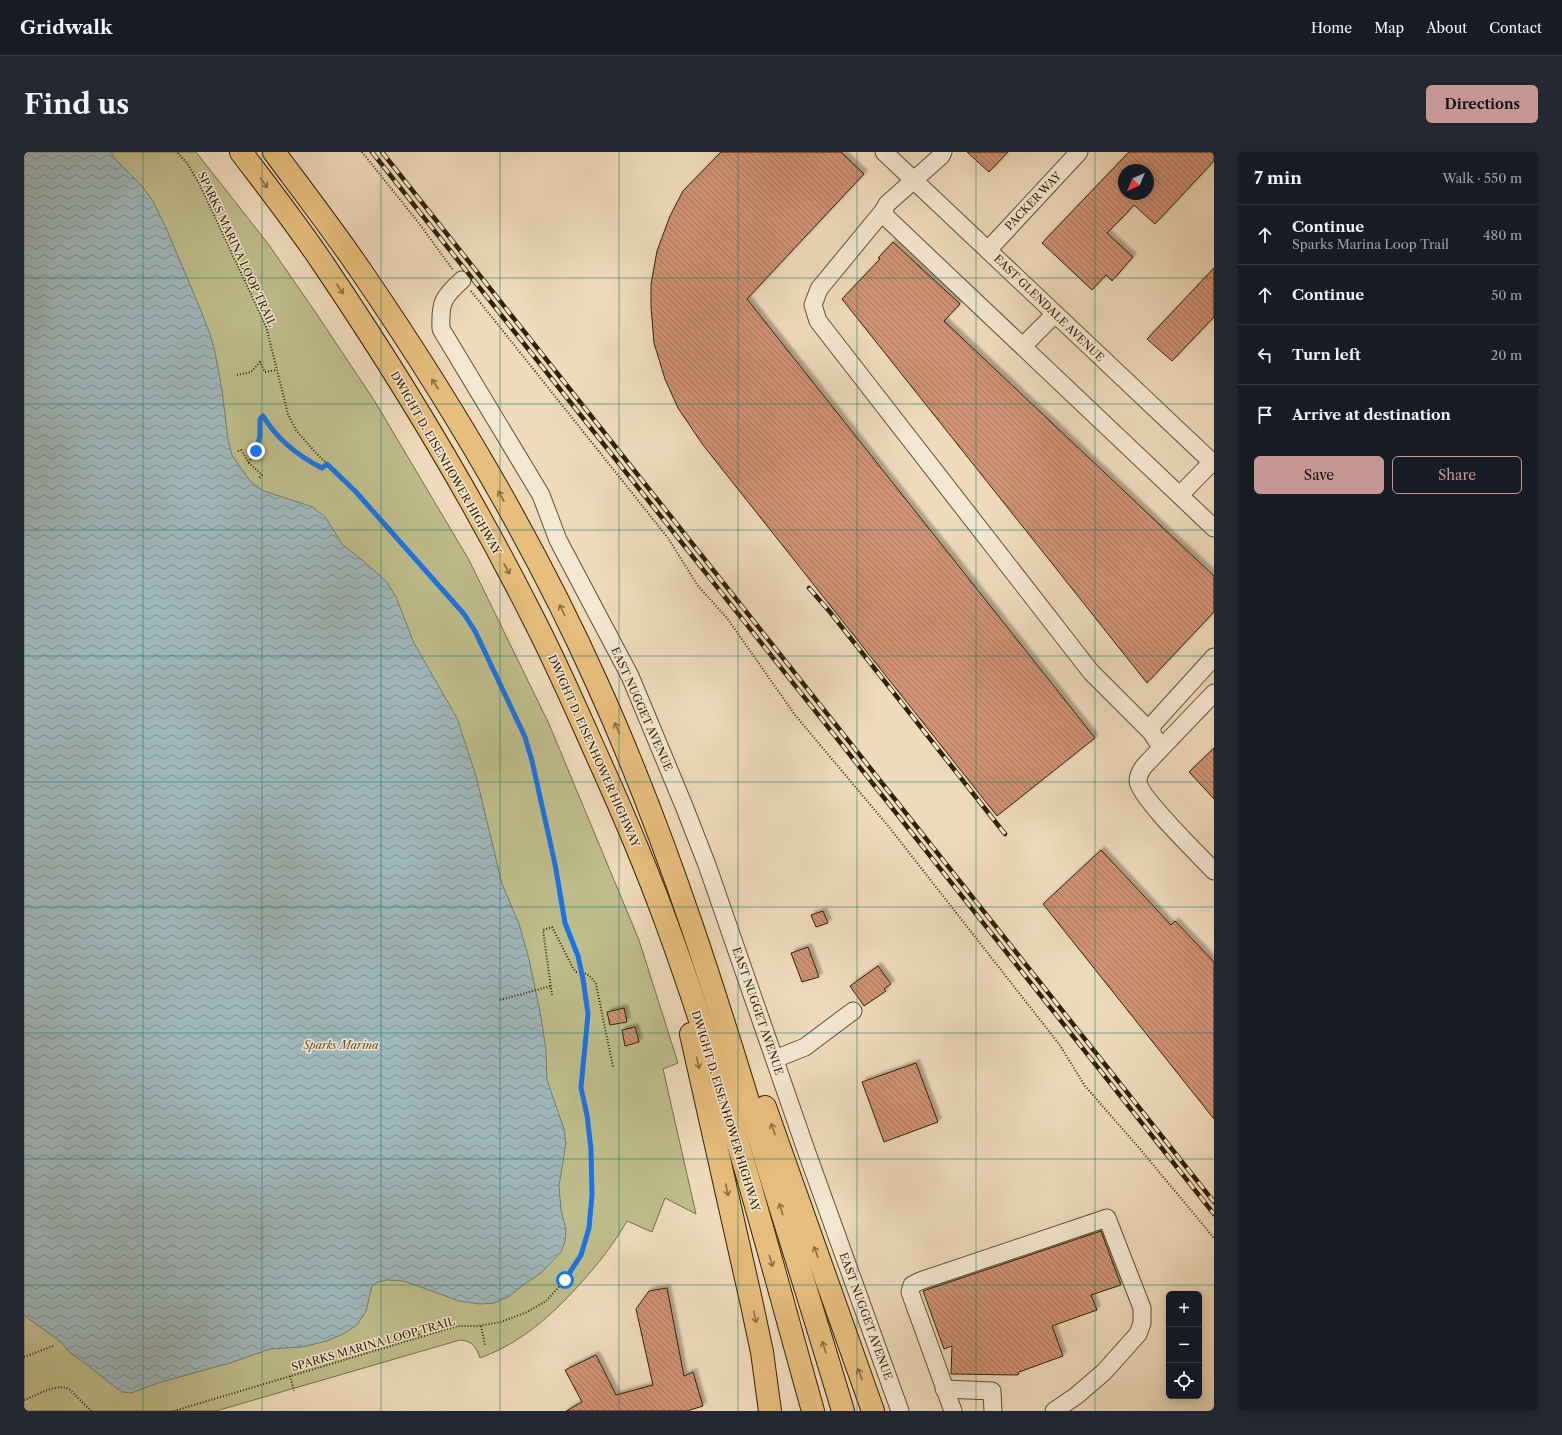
<!DOCTYPE html>
<html lang="en">
<head>
<meta charset="utf-8">
<style>
	body { margin:0; font-family:"Libre Caslon Text",serif; background:#242831; color:#f1f3f6 }
	.controls { position:absolute; right:12px; bottom:12px; display:grid; overflow:hidden; border-radius:6px; box-shadow:0 2px 10px #0003 }
	.controls button { width:36px; height:36px; display:grid; place-items:center; padding:0; border:0; border-bottom:1px solid #363941; background:#171b24; color:#f1f3f6; font:20px sans-serif }
	.compass { position:absolute; left:1094px; top:12px; width:36px; height:36px; border-radius:50%; background:#171b24; box-shadow:0 2px 10px #0003; rotate:224deg }
	.stop { position:absolute; width:12px; height:12px; margin:-9px; border:3px solid #1a73e8; border-radius:50%; background:#fff }
	.stop.end { background:#1a73e8; border-color:#fff; box-shadow:0 1px 4px #0008 }
	.list { margin:0; padding:0; list-style:none }
	h2 { display:flex; justify-content:space-between; align-items:center; height:52px; margin:0; padding:0 16px; font-size:17px }
	h2 small { font-size:13px; font-weight:400; color:#9ea1a6 }
	.list li { display:grid; grid-template-columns:26px 1fr auto; gap:12px; align-items:center; box-sizing:border-box; height:60px; padding:0 16px; border-top:1px solid #363941 }
	.list b { display:block; font-size:15px; white-space:nowrap }
	.list p { margin:0; font-size:13px; white-space:nowrap; color:#9ea1a6 }
	.list em { font-size:13px; font-style:normal; color:#9ea1a6 }
	.actions { display:flex; gap:8px; padding:12px 16px }
	.actions a { flex:1; padding:9px 0; border:1px solid #c59692; border-radius:6px; text-align:center; font-size:14px; color:#c59692 }
	.actions .main { background:#c59692; color:#111 }
	.icon { flex:none; width:22px; height:22px; fill:none; stroke:currentColor; stroke-width:2; stroke-linecap:round; stroke-linejoin:round }
	.map { position:relative; flex:none; width:1190px; height:1259px; overflow:hidden; border-radius:6px }
	header { display:flex; align-items:center; gap:24px; box-sizing:border-box; height:56px; padding:0 20px; background:#171b24; border-bottom:1px solid #363941 }
	header strong { font-size:19px }
	nav { display:flex; gap:22px; margin-inline-start:auto; font-size:14px }
	.intro { display:flex; align-items:center; justify-content:space-between; box-sizing:border-box; height:96px; padding:0 24px }
	h1 { margin:0; font-size:28px }
	.button { padding:10px 18px; border-radius:6px; background:#c59692; color:#111; font-size:14px; font-weight:700 }
	main { display:flex; gap:24px; padding:0 24px }
	aside { flex:1; background:#171b24; border-radius:6px; box-shadow:0 2px 10px #0003 }
	.map>svg:first-child { display:block }
	.green { fill:#bfbe8c; stroke:#786e48 }
	.water { fill:url(#water-waves); stroke:#737b72 }
	.building { fill:url(#building-back-hatch); stroke:#311f03; fill-rule:evenodd; filter:url(#shadow) }
	.lines { fill:none; stroke-linecap:round; stroke-linejoin:round }
	.minor-casing { stroke:#604e31; stroke-width:19 }
	.highway-casing { stroke:#311f03; stroke-width:24 }
	.path { stroke:#311f03; stroke-width:2; stroke-dasharray:1 2; stroke-linecap:butt }
	.minor { stroke:#f5e8d3; stroke-width:17 }
	.highway { stroke:#e8be7e; stroke-width:22 }
	.rail-casing { stroke:#311f03; stroke-width:4.5 }
	.rail { stroke:#f5e8d3; stroke-width:3; stroke-dasharray:9; stroke-linecap:butt }
	.oneway { stroke:#8c6e40 }
	.route { stroke:#1a73e8; stroke-width:5 }
	.grid { fill:none; stroke:#0f766e; stroke-width:1; stroke-opacity:0.55 }
	.labels { text-anchor:middle; dominant-baseline:central; stroke-width:3; stroke-linejoin:round; paint-order:stroke }
	.street-label { font-size:11px; fill:#311f03; stroke:#f5e8d3 }
	.park-label { font-size:11px; font-style:italic; fill:#5c4f2c; stroke:#f5e8d3 }
</style>
</head>
<body>
<header>
<strong>Gridwalk</strong>
<nav><a>Home</a><a>Map</a><a>About</a><a>Contact</a></nav>
</header>
<div class="intro"><h1>Find us</h1><a class="button">Directions</a></div>
<main>
<div class="map">
<svg width="1190" height="1259" viewBox="0 0 1190 1259">
	<defs>
		<pattern id="water-waves" width="16" height="10" patternUnits="userSpaceOnUse"><rect width="16" height="10" fill="#9fb8bc"/><path d="M0 5q4-4 8 0t8 0" fill="none" stroke="#829597"/></pattern>
		<pattern id="building-back-hatch" width="6" height="6" patternUnits="userSpaceOnUse"><rect width="6" height="6" fill="#d09374"/><path d="M-1 5l2 2M0 0l6 6M5-1l2 2" fill="none" stroke="#a9775d"/></pattern>
		<filter id="shadow"><feDropShadow dx="3.5" dy="-3.5" stdDeviation="1" flood-color="#0004"/></filter>
	</defs>
	<rect width="100%" height="100%" fill="#efdbbc"/>
	<filter id="stains"><feTurbulence type="fractalNoise" baseFrequency=".005" numOctaves="4"/><feColorMatrix values="0 0 0 0 .2 0 0 0 0 .09 0 0 0 0 .02 0 0 0 .5 -.17"/></filter>
	<radialGradient id="worn" r=".72"><stop offset=".6" stop-color="#630" stop-opacity="0"/><stop offset="1" stop-color="#630" stop-opacity=".3"/></radialGradient>
	<path class="green" d="M0,0H172L245,93L292,161L350,248L445,408L525,572L615,788L654,911L639,917L672,1062L641,1046L628,1080L603,1069C590,1092 574,1112 556,1132C527,1164 497,1191 456,1206C452,1195 449,1189 436,1188L192,1259H0Z"/>
	<polygon class="water" points="0,0 87,0 91,7 118,34 129,49 143,78 175,154 186,182 191,200 198,238 204,287 208,303 218,318 227,330 240,339 289,355 302,366 318,392 343,412 363,430 372,445 390,491 433,566 452,624 478,732 495,772 505,807 517,865 522,898 523,928 540,977 542,991 535,1034 537,1058 542,1077 541,1089 537,1100 517,1121 498,1134 484,1145 470,1151 456,1152 435,1149 380,1129 363,1128 354,1130 348,1134 342,1159 333,1173 319,1182 303,1189 278,1195 246,1197 206,1211 137,1230 107,1241 98,1240 87,1232 66,1215 45,1200 38,1191 0,1163"/>
	<g class="building">
		<polygon points="697,0 817,0 840,22 723,147 1071,586 973,664 679,293 654,256 641,227 630,191 627,155 627,132 633,99 646,64 659,39"/>
		<polygon points="943,0 984,0 965,20"/>
		<path d="M1105,0H1190V9L1131,72L1110,53L1100,64L1083,81L1109,105L1088,129L1082,123L1068,138L1018,91ZM1100,18H1124V42H1100Z"/>
		<polygon points="869,90 936,152 920,169 1190,424 1190,460 1123,531 818,147 856,107 854,106"/>
		<polygon points="1190,116 1190,165 1148,209 1123,187"/>
		<polygon points="1190,596 1190,647 1165,620"/>
		<polygon points="1077,698 1147,773 1151,769 1190,810 1190,967 1019,752"/>
		<polygon points="799,759 804,771 792,775 787,763"/>
		<polygon points="784,795 795,825 778,830 767,801"/>
		<polygon points="854,814 867,832 860,837 862,839 840,854 826,834"/>
		<polygon points="600,856 603,870 586,873 583,860"/>
		<polygon points="611,875 615,890 601,894 598,878"/>
		<polygon points="892,911 914,970 860,990 838,930"/>
		<polygon points="1077,1079 1097,1133 1067,1143 1073,1158 1028,1174 1039,1204 995,1220 994,1223 927,1222 928,1194 920,1197 899,1139"/>
		<polygon points="643,1136 660,1224 669,1220 679,1254 663,1259 542,1259 558,1250 541,1218 572,1203 592,1243 629,1233 612,1157 625,1139"/>
	</g>
	<g class="lines">
		<defs>
			<g id="minor">
				<polyline points="860,0 1190,312"/>
				<polyline points="919,0 917,4 863,52 860,58 862,65 1190,376"/>
				<polyline points="860,58 795,137 789,153 794,169 1067,520 1128,581"/>
				<polyline points="964,98 1055,0"/>
				<path d="M438,128C418,146 416,151 417,177L517,343L534,388L606,524L660,654L683,713L782,998L876,1259"/>
				<polyline points="999,194 1031,162"/>
				<polyline points="1156,343 1188,310"/>
				<path d="M1190,541L1124,610C1119,615 1114,621 1114,629C1115,645 1176,704 1190,719"/>
				<path d="M1133,589C1128,582 1126,579 1130,571L1190,505"/>
				<polyline points="751,907 781,895 829,859"/>
				<polyline points="920,1237 968,1239 969,1259"/>
				<polyline points="929,1259 886,1140 888,1133 896,1129 1083,1066 1118,1156 1118,1171 1114,1182 1080,1220 1052,1244 1030,1259"/>
			</g>
			<g id="highway">
				<path d="M217,0C245,37 274,74 300,113C375,224 447,343 507,462C532,510 553,559 575,608C599,661 622,715 642,770C701,930 743,1095 789,1259"/>
				<path d="M250,0C279,39 309,78 337,119C426,249 508,386 573,531C645,690 697,858 747,1025C771,1103 796,1181 819,1259"/>
				<polyline points="667,882 728,1153 738,1200 746,1259"/>
				<polyline points="741,955 849,1259"/>
			</g>
		</defs>
		<use href="#minor" class="minor-casing"/>
		<use href="#highway" class="highway-casing"/>
		<g class="path">
			<polyline points="338,0 394,70 429,118"/>
			<polyline points="447,139 644,386 674,434 703,466 771,563 865,675 1035,892 1061,934 1116,997 1190,1086"/>
			<polyline points="213,223 227,220 236,210 241,220 253,218"/>
			<polyline points="214,299 217,298 225,311 238,323 235,326"/>
			<path d="M225,311C233,296 236,283 236,267L239,264C253,287 274,304 298,317L303,312"/>
			<path d="M528,843L519,778L528,775L549,816L552,820C563,820 566,824 572,832L589,915"/>
			<polyline points="476,848 527,834"/>
			<polyline points="457,1174 461,1193"/>
			<polyline points="389,1176 379,1179 380,1182 393,1177 396,1185"/>
			<polyline points="0,1205 29,1194"/>
			<polyline points="266,1224 270,1239"/>
			<path d="M0,1248C12,1244 37,1228 47,1239C54,1245 60,1253 68,1259"/>
			<polyline points="150,1259 420,1178 434,1174 453,1174 477,1170 503,1160 522,1149 541,1128 557,1103 565,1076 568,1043 567,997 563,963 557,936 564,862 558,820 554,803 541,771 531,712 508,609 501,585 451,479 440,462 332,340 291,300 272,278 264,262 242,174 176,33 163,11 153,0"/>
		</g>
		<use href="#minor" class="minor"/>
		<use href="#highway" class="highway"/>
		<defs>
			<g id="rail">
				<polyline points="348,0 1190,1062"/>
				<polyline points="358,0 1190,1050"/>
				<polyline points="785,436 806,460 981,682"/>
			</g>
		</defs>
		<use href="#rail" class="rail-casing"/>
		<use href="#rail" class="rail"/>
	</g>
	<defs><path id="oneway-shaft" d="M-6 0H5M1.5-3L5.5 0L1.5 3" fill="none" stroke-width="1.6" stroke-linecap="round" stroke-linejoin="round"/></defs>
	<g class="oneway">
		<use href="#oneway-shaft" transform="translate(240 31) rotate(53)"/>
		<use href="#oneway-shaft" transform="translate(316 137) rotate(57)"/>
		<use href="#oneway-shaft" transform="translate(411 232) rotate(-123)"/>
		<use href="#oneway-shaft" transform="translate(477 344) rotate(-119)"/>
		<use href="#oneway-shaft" transform="translate(483 417) rotate(61)"/>
		<use href="#oneway-shaft" transform="translate(538 458) rotate(-116)"/>
		<use href="#oneway-shaft" transform="translate(593 576) rotate(-114)"/>
		<use href="#oneway-shaft" transform="translate(674 911) rotate(77)"/>
		<use href="#oneway-shaft" transform="translate(749 977) rotate(-110)"/>
		<use href="#oneway-shaft" transform="translate(703 1038) rotate(78)"/>
		<use href="#oneway-shaft" transform="translate(757 1057) rotate(-107)"/>
		<use href="#oneway-shaft" transform="translate(792 1100) rotate(-110)"/>
		<use href="#oneway-shaft" transform="translate(747 1109) rotate(74)"/>
		<use href="#oneway-shaft" transform="translate(731 1165) rotate(78)"/>
		<use href="#oneway-shaft" transform="translate(800 1195) rotate(-107)"/>
		<use href="#oneway-shaft" transform="translate(836 1222) rotate(-110)"/>
	</g>
	<g class="lines">
		<path class="route" d="M232,299L236,284V267L239,264C253,287 274,304 298,316L303,312L332,340L440,462L451,479L501,585L508,609L531,712L541,771L554,804L559,827L564,862L557,936L563,963L567,997L568,1043L565,1076L557,1103L541,1128"/>
	</g>
	<path class="grid" d="M119,0V1259M238,0V1259M357,0V1259M476,0V1259M595,0V1259M714,0V1259M833,0V1259M952,0V1259M1071,0V1259M0,126H1190M0,252H1190M0,378H1190M0,504H1190M0,630H1190M0,755H1190M0,881H1190M0,1007H1190M0,1133H1190"/>
	<g class="labels">
		<g class="street-label">
			<text transform="translate(1009 49) rotate(-46)">PACKER WAY</text>
			<text transform="translate(213 97) rotate(65)">SPARKS MARINA LOOP TRAIL</text>
			<text transform="translate(1025 156) rotate(44)">EAST GLENDALE AVENUE</text>
			<text transform="translate(422 311) rotate(60)">DWIGHT D. EISENHOWER HIGHWAY</text>
			<text transform="translate(618 557) rotate(66)">EAST NUGGET AVENUE</text>
			<text transform="translate(570 599) rotate(66)">DWIGHT D. EISENHOWER HIGHWAY</text>
			<text transform="translate(734 859) rotate(71)">EAST NUGGET AVENUE</text>
			<text transform="translate(702 959) rotate(73)">DWIGHT D. EISENHOWER HIGHWAY</text>
			<text transform="translate(842 1164) rotate(70)">EAST NUGGET AVENUE</text>
			<text transform="translate(349 1192) rotate(-16)">SPARKS MARINA LOOP TRAIL</text>
		</g>
		<g class="park-label">
			<text x="317" y="893">Sparks Marina</text>
		</g>
	</g>
	<rect width="100%" height="100%" filter="url(#stains)"/>
	<rect width="100%" height="100%" fill="url(#worn)"/>
</svg>
<div class="controls">
<button>+</button>
<button>−</button>
<button><svg class="icon" aria-label="locate" viewBox="0 0 24 24"><circle cx="12" cy="12" r="6"/><path d="M12 2v4M12 18v4M2 12h4M18 12h4"/></svg></button>
</div>
<svg class="compass" viewBox="-18 -18 36 36"><path d="M0-13l5 13h-10z" fill="#e53935"/><path d="M0 13l5-13h-10z" fill="#9ea1a6"/></svg>
<div class="stop" style="left:541px;top:1128px"></div>
<div class="stop end" style="left:232px;top:299px"></div>
</div>
<aside>
<h2>7 min<small>Walk · 550 m</small></h2>
<ul class="list">
<li><svg class="icon" aria-label="ahead" viewBox="0 0 24 24"><path d="M12 20V5M6 11l6-6 6 6"/></svg><div><b>Continue</b><p>Sparks Marina Loop Trail</p></div><em>480 m</em></li>
<li><svg class="icon" aria-label="ahead" viewBox="0 0 24 24"><path d="M12 20V5M6 11l6-6 6 6"/></svg><div><b>Continue</b></div><em>50 m</em></li>
<li><svg class="icon" aria-label="left" viewBox="0 0 24 24"><path d="M17 20v-9H6M10 6l-5 5 5 5"/></svg><div><b>Turn left</b></div><em>20 m</em></li>
<li><svg class="icon" aria-label="arrive" viewBox="0 0 24 24"><path d="M6 21V4h12l-3 4 3 4H6"/></svg><div><b>Arrive at destination</b></div></li>
</ul>
<div class="actions"><a class="main">Save</a><a>Share</a></div>
</aside>
</main>
</body>
</html>
